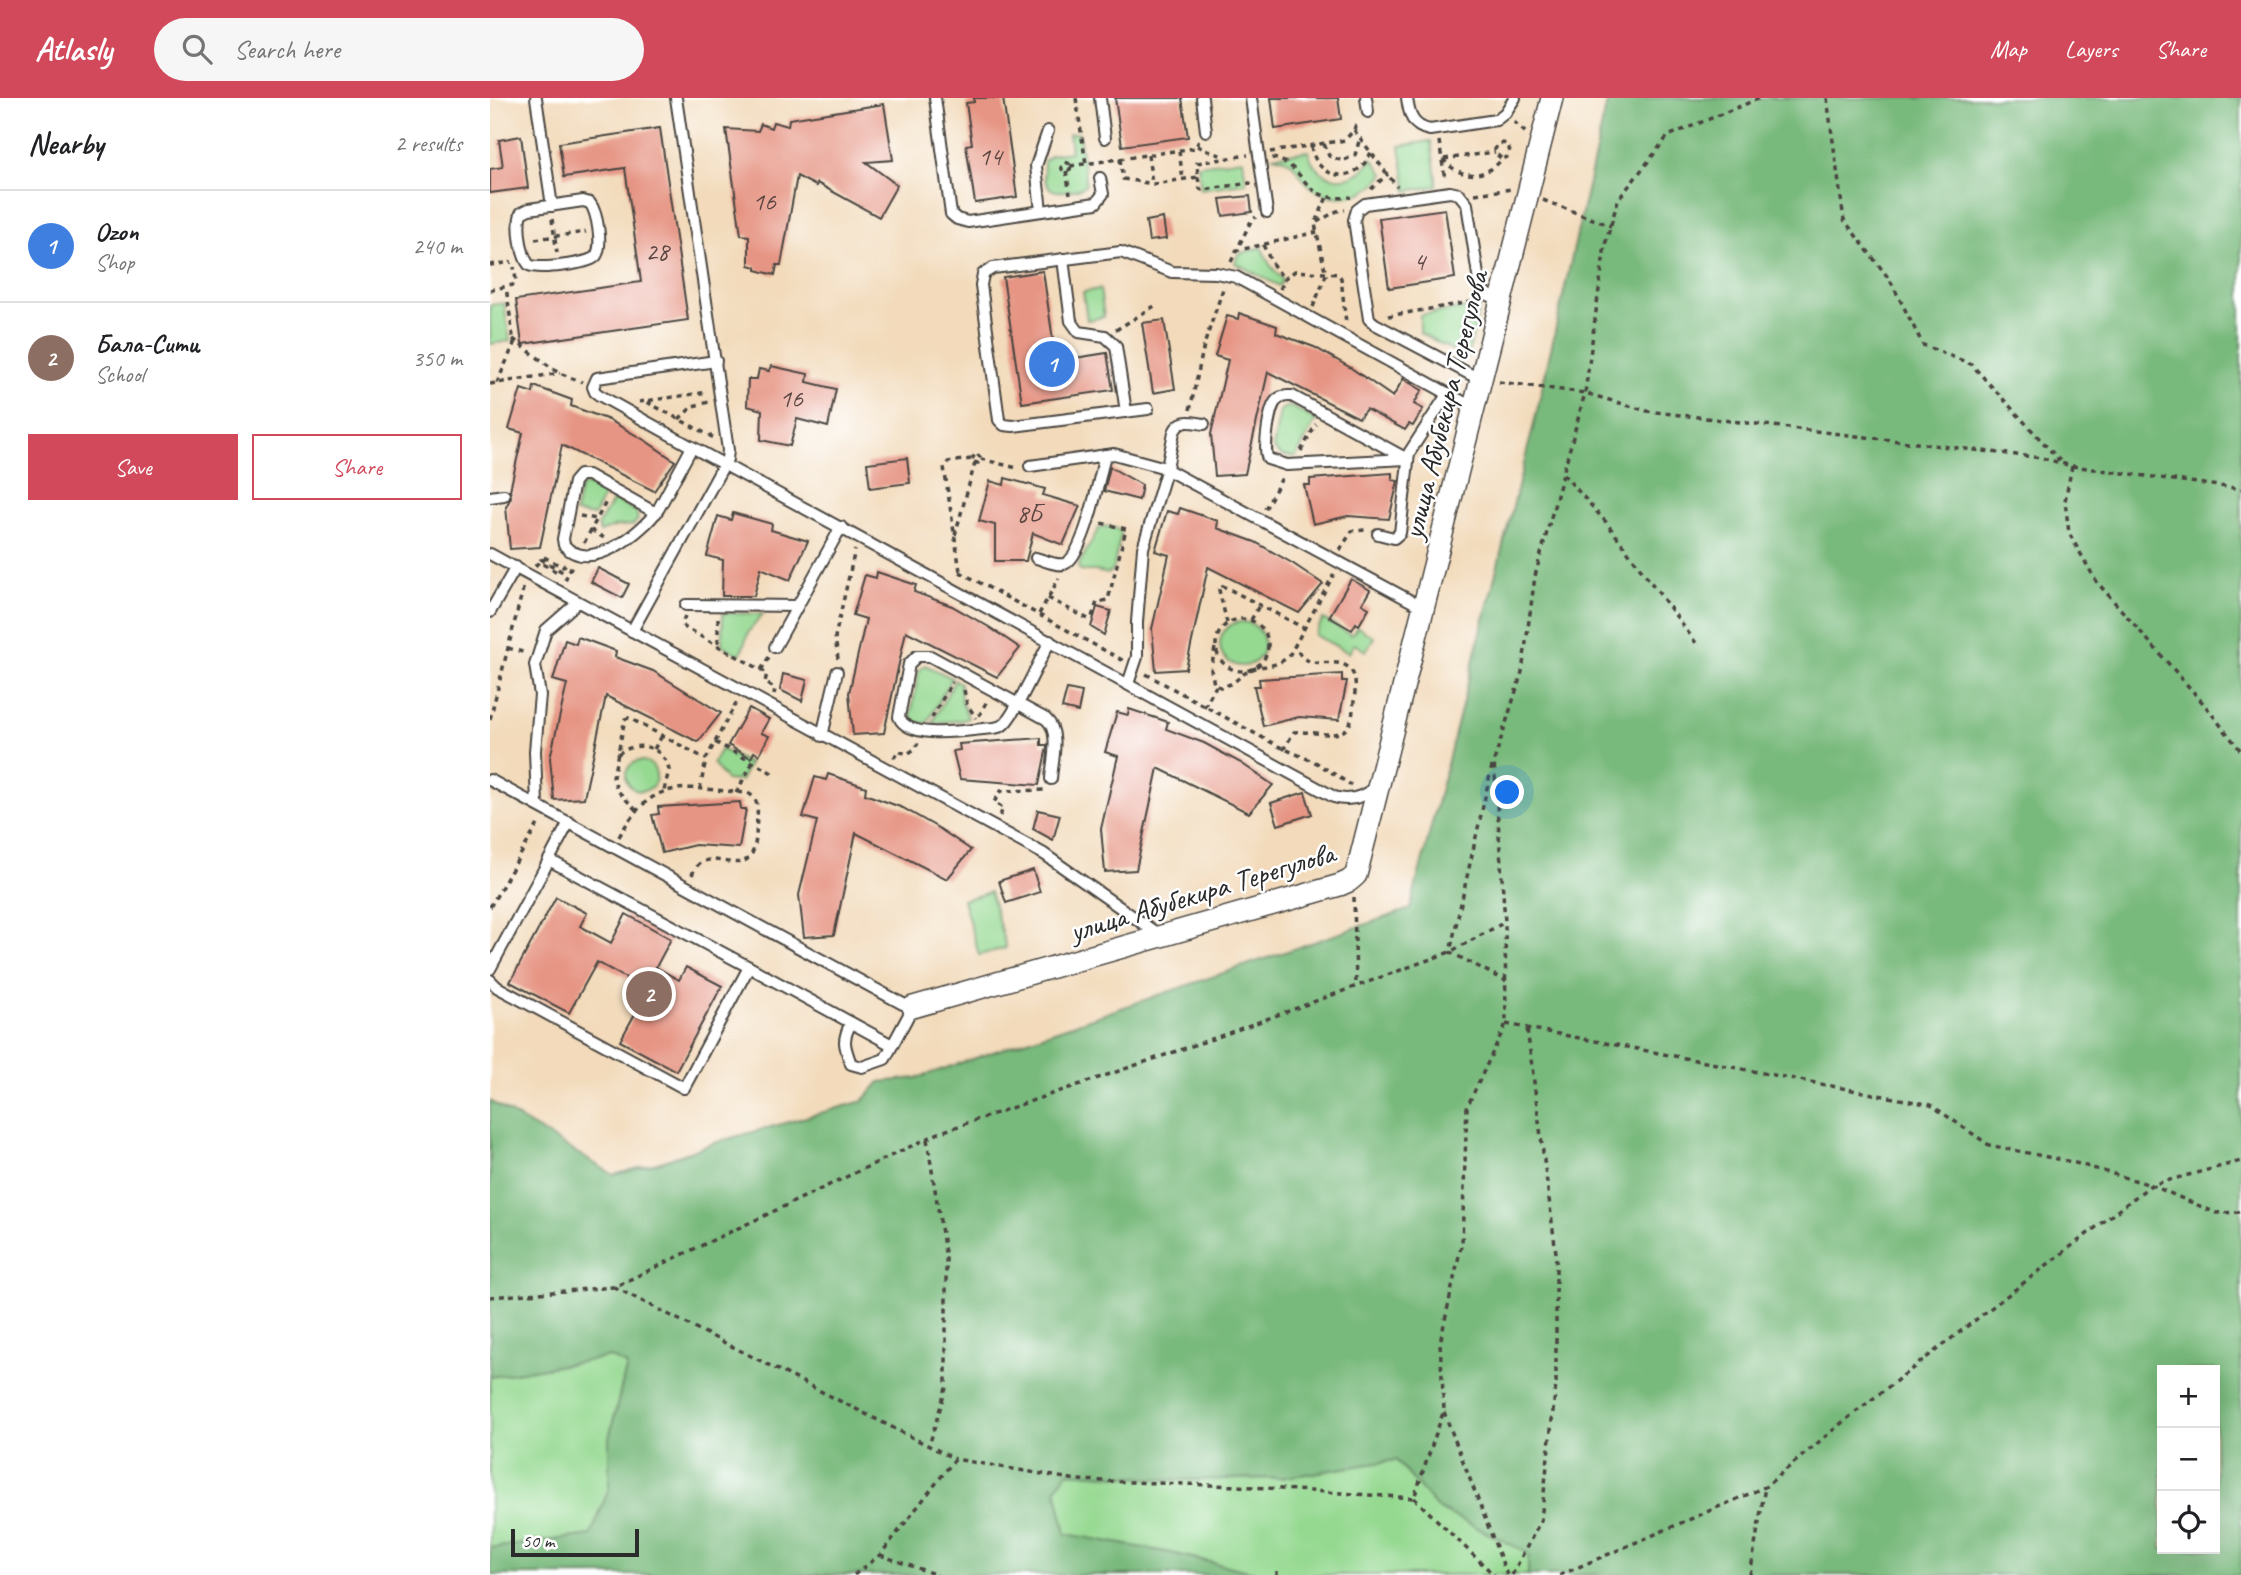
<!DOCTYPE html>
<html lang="en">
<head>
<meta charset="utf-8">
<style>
	body { margin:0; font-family:Caveat,sans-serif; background:#f6f6f6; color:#202124 }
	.controls { position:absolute; right:21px; bottom:21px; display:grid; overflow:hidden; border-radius:0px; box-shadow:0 7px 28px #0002 }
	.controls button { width:63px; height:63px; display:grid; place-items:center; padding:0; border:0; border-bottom:2px solid #e0e0e0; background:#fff; color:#202124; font:35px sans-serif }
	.scale { position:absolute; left:21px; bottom:18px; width:128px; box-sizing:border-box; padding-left:7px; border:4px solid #2b2b2b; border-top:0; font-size:19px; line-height:24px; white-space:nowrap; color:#2b2b2b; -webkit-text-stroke:5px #fff; paint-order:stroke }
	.you { position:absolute; left:1018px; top:695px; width:24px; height:24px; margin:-18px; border:5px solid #fff; border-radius:50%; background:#1a73e8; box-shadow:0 0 0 10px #1a73e833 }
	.badge { display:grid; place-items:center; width:46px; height:46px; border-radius:50%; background:#d1495b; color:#fff; font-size:23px; font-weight:700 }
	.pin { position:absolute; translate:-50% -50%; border:4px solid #fff; box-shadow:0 2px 7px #0006 }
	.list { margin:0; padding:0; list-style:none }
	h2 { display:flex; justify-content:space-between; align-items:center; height:91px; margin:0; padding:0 28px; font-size:30px }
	h2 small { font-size:23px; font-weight:400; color:#757577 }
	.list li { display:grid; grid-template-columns:46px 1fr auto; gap:21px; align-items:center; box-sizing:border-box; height:112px; padding:0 28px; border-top:2px solid #e0e0e0 }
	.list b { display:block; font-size:26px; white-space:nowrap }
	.list p { margin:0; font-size:23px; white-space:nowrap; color:#757577 }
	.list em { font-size:23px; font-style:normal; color:#757577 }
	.actions { display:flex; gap:14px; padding:21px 28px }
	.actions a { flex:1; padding:16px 0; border:2px solid #d1495b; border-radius:0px; text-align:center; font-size:24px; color:#d1495b }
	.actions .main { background:#d1495b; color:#fff }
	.icon { flex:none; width:38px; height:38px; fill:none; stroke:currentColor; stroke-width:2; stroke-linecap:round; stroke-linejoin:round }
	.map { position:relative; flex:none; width:1751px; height:1477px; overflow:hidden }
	header { display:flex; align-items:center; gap:42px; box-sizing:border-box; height:98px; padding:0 35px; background:#d1495b; color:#fff }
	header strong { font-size:33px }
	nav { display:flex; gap:38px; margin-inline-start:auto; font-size:24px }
	.search { width:490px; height:63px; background:#f6f6f6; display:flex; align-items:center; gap:18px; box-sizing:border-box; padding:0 24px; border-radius:38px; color:#757577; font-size:26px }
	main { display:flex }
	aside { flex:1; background:#fff }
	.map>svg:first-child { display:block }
	.green { fill:#95d991; stroke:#60825e; stroke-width:2 }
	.forest { fill:#78b97b; stroke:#527253; stroke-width:2; fill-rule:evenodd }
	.building { fill:#e69483 }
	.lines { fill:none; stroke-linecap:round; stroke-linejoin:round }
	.lane-casing { stroke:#494540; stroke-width:14 }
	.street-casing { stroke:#494540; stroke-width:24 }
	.path { stroke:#494540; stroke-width:3.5; stroke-dasharray:5 5; stroke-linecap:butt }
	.lane { stroke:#fff; stroke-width:10 }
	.street { stroke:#fff; stroke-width:21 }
	.labels { text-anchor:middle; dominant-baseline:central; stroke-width:5; stroke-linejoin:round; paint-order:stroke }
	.number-label { font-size:26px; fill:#5a4541 }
	.street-label { font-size:30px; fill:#2b2b2b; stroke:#fff }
</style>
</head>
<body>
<header>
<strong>Atlasly</strong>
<div class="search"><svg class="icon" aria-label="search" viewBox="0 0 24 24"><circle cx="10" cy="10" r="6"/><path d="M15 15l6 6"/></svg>Search here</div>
<nav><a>Map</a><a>Layers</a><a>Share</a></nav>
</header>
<main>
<aside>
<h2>Nearby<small>2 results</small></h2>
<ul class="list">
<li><span class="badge" style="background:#3f7fe0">1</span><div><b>Ozon</b><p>Shop</p></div><em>240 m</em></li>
<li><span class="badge" style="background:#8d6e63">2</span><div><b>Бала-Сити</b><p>School</p></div><em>350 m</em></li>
</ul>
<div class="actions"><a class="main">Save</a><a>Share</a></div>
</aside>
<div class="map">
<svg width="1751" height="1477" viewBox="0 0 1751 1477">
	<rect width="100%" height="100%" fill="#fff"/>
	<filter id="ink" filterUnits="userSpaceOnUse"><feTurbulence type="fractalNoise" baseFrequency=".0143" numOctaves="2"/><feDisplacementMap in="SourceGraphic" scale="14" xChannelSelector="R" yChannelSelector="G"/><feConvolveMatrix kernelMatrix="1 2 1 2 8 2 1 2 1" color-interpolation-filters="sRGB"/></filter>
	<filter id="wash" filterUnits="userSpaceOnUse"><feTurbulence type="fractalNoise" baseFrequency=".00686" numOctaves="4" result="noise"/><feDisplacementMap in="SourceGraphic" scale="28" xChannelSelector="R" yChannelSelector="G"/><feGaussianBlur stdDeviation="1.57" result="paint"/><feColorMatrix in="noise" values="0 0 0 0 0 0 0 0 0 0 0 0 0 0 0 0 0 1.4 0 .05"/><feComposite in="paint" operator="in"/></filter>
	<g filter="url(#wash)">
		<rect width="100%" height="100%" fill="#f2daba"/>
		<g class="green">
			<path d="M589,35L596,87C589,92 583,92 574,93C554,96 553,79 554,63L561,57L581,54L579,36Z"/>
			<polygon points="941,43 947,88 917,93 910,48"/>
			<path d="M818,53C826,86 866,90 882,60L894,76C877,100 844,107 820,88C804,75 810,62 782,58Z"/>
			<polygon points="753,61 756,85 711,91 708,67"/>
			<polygon points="771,149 780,167 793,182 789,188 745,165 748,156"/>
			<polygon points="610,191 614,219 597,222 593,194"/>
			<polygon points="14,205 20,243 0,246 0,207"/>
			<polygon points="990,208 977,260 930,235 930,217"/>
			<polygon points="795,309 802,309 826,322 806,359 792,358 783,350 790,313"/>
			<polygon points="99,387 114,397 104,418 85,415 90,391 94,387"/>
			<polygon points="123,402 146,413 148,422 143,427 127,428 110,434 108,427"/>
			<polygon points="615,428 628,431 631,435 623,472 618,476 606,473 592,473 588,470 589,466 609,430"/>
			<polygon points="233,515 273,516 259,533 251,555 248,556 232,547"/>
			<polygon points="833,521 862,537 867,529 884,539 876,553 864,546 859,555 825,537"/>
			<circle cx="752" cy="546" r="22"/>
			<path d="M435,567L462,580L437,625C429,625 424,625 421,617L429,572Z"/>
			<polygon points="465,582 470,585 471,602 478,620 474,622 442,625"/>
			<polygon points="231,651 259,666 250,683 236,682 223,665"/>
			<circle cx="151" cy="678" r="15"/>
			<polygon points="500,794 516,850 489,857 473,802"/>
			<polygon points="120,1259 137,1266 119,1340 119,1390 101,1438 0,1450 0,1279"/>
			<polygon points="906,1362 947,1410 1039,1455 1038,1477 775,1477 681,1455 576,1436 566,1391 577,1374 683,1382 790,1380"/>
		</g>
		<path class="forest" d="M1118,0H1751V1477H1038V1455L947,1410L906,1362L790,1380L683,1382L578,1374L566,1390L576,1436L681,1455L775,1477H0V1450L101,1437L119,1390V1340L137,1267L120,1259L0,1279V1003L124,1077L174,1063L227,1044L373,1003L390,984L427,980L920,811L1043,330ZM1672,1272H1725V1451H1672Z"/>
		<g id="blocks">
			<g class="building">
				<polygon points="484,0 513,0 527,99 485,105 476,47 482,46 476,5 484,4"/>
				<polygon points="625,0 692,0 698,39 632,48"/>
				<polygon points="781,0 848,0 851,21 785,31"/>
				<polygon points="394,6 403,62 376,64 407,87 389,119 327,85 326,88 307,78 291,167 287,167 285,177 266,172 266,169 259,167 259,138 251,137 236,31 268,33 271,26 281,30 283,24 298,28 299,21"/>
				<polygon points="170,30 198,222 32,246 26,202 151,184 135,70 74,79 69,45"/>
				<polygon points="31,38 38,90 0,95 0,71 13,69 9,42"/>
				<polygon points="760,98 762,114 733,118 730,101"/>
				<polygon points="955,111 965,180 899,190 889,120"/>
				<polygon points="673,120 676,141 659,143 656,123"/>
				<polygon points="553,173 566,263 617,255 623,292 532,305 513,179"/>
				<polygon points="749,215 787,228 786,235 824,249 861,270 903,299 913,281 932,292 924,306 933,311 923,328 919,326 915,332 876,311 869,320 778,274 755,376 725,378 721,336 738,262 725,258 737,218 748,221"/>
				<polygon points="674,222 685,291 663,295 652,225"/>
				<polygon points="281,268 318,276 317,284 346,291 338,329 307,321 300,348 271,342 272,312 257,308 258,281 267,281 269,271 279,273"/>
				<polygon points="44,288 82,302 81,308 119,322 156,343 185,363 164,393 72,347 50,449 20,451 16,409 21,399 20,392 33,335 19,331 31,291 43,295"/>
				<polygon points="417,360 420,385 380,390 377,365"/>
				<polygon points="620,369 652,387 649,402 614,393"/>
				<polygon points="902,375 902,382 908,383 899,421 858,418 823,426 814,387 820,387 820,381"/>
				<polygon points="515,380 555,391 553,397 590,408 573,447 543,435 536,463 505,463 505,427 489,423 500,383 514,387"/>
				<polygon points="690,410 728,423 727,430 765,444 802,465 833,486 809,515 718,469 696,571 666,573 662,531 679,457 665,453 677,413 688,416"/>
				<polygon points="243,415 282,426 281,432 318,443 300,482 271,470 264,498 232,498 233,462 217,458 228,418 241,422"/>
				<polygon points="108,470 139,486 132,500 101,484"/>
				<polygon points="387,474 426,487 424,494 462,508 499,529 530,550 507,579 416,533 394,635 363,637 359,595 376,521 363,517 375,477 386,480"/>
				<polygon points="861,481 880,492 872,506 879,510 869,527 866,525 862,532 839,519"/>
				<polygon points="607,509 621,513 614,537 601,529"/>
				<polygon points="88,539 126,553 125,559 163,573 231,615 208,644 116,598 94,700 64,702 60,660 77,586 63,582 75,542 86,546"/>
				<polygon points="293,576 317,582 312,603 290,592"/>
				<polygon points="852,576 852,583 857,583 849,622 809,619 773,628 764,588 770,588 769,581"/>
				<polygon points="577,591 592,594 588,614 572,610"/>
				<polygon points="259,610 279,621 271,635 279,638 269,657 264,654 261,660 238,647"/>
				<polygon points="639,611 678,624 676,631 714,645 751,665 783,687 759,715 668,670 646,772 615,774 611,731 628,658 615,654 627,614 638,617"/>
				<polygon points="551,640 551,647 557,647 557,649 549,687 470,681 463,653 470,652 469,646"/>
				<polygon points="338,676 376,689 375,696 413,710 450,731 481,752 457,781 366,735 344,837 314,839 309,797 327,723 313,719 325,679 336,682"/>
				<polygon points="815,694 822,716 788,727 781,705"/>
				<polygon points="250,704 251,711 256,711 249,750 205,747 172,755 162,717 169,716 168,709"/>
				<polygon points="548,712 570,717 563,742 543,731"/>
				<polygon points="543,772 550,794 516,805 509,783"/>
				<polygon points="66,799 97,815 90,828 121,845 136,816 181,841 166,869 189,882 196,869 232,888 186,973 130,943 158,892 107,864 79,915 20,884"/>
			</g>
		</g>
	</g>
	<g filter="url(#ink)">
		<use href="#blocks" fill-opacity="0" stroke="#494540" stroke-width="2"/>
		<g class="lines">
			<defs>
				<g id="lane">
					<polyline points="46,0 62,108"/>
					<polyline points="445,0 461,116 467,121 478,124 606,105 613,96 610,80"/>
					<polyline points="610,0 615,40"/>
					<polyline points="712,0 716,33"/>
					<polyline points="761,0 777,114"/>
					<polyline points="876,0 878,14"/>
					<path d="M917,0C919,16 922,29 940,32L1006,22L1015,15L1025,0"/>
					<path d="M93,103L100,105C107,114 114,150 105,159C97,166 49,172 39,167C31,157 27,128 31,115L39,111Z"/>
					<polyline points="551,113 546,68 558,33"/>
					<polyline points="573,161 581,223 589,234 615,238 626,248 636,314"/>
					<polyline points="991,282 885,226 879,221 864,122 867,112 875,106 960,94 969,96 977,106 990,190 998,197 1012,202"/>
					<path d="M797,298H802L917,361L797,367L778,361C773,352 779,310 786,303C789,299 792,299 797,298Z"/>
					<polyline points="658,311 523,328 514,327 509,322 491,187 493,176 503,170 631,154 682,174 726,175 746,179 984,310"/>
					<polyline points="202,349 109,297 105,294 103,289 107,280 226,263"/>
					<polyline points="540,368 624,356 672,369 934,510"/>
					<polyline points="0,399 14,397"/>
					<path d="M166,415L98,377H90L84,384L73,441L74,447C99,477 153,434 169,410L202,349L844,699C860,704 873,700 885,689"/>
					<polyline points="888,436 904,440 910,435 919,355 958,295"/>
					<polyline points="0,456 554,756 672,839"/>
					<path d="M546,460C554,462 566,468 574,466C594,460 610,376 615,357"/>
					<polyline points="196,507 307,508"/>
					<polyline points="0,514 26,469"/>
					<polyline points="142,533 237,361 238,352 186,0"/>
					<path d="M560,543C551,559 525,617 514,626C511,629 509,629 504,630C482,631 419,644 409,619L419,566L427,558H440L556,621C571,634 562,664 561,681"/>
					<polyline points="285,549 351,429"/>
					<path d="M638,586L647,559V524L653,450L677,370L684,334C690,320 701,324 714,326"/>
					<polyline points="332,638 347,574"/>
					<path d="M0,682L413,906L423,909L395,961L372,969L361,966C354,947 352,942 361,925"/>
					<polyline points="47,707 45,653 50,597 45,567 56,532 88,504"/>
					<polyline points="59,762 79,724"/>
					<polyline points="259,869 402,947"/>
					<polyline points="0,871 59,762 259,869 194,990 7,889 0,882"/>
				</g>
				<polyline id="street" points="423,909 850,787 859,783 866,777 1062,0"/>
			</defs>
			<use href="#lane" class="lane-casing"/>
			<use href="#street" class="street-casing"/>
			<g class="path">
				<polyline points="586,0 596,66"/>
				<polyline points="1337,0 1354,122 1400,182 1433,247 1481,266 1571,364"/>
				<polyline points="1024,24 1036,35"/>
				<polyline points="864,32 907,89"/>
				<polyline points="949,43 955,81"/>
				<polyline points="834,46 839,58 853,63 865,57 870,40"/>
				<polyline points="707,48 735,59"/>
				<path d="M821,48C827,84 868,87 881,54"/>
				<polyline points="689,53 693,82"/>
				<polyline points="780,54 855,42 864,32 867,22"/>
				<polyline points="658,57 662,85"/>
				<path d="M782,60C819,67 809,106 861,99"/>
				<polyline points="630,61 633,81 664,86 708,79 707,65 758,57"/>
				<path d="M953,61C970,82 996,81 1012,61L1006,56L1005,51L1008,46L1013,45L1018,47L1020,54L1017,59L1012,61"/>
				<polyline points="954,61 1005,54"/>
				<circle cx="576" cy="69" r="4.5"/>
				<polyline points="580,68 705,50 709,43"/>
				<polyline points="576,73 580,96"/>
				<polyline points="708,79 710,91 712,92 760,85 760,87"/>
				<polyline points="881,91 898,76"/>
				<polyline points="985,96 1022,91"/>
				<polyline points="1053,102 1121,128"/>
				<polyline points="62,121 67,155"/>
				<polyline points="827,124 847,113 855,112"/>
				<polyline points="45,141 96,134"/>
				<polyline points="773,147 783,167 795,182"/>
				<polyline points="745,153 827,134"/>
				<polyline points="741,164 761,123 766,119"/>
				<polyline points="0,167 22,164"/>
				<polyline points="790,191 796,180 805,173 848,176 851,180 856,225"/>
				<polyline points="0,192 23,187 26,182 24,169"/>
				<polyline points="823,209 836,177 825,126 837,99"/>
				<polyline points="898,218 987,203"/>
				<polyline points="626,232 666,207"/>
				<polyline points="23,241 67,274 92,284"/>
				<polyline points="1009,284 1095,295 1157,313 1552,360 1582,368 1751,391"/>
				<polyline points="7,285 24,246 16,189"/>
				<polyline points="0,286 70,275"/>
				<polyline points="149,304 218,294"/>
				<polyline points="157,304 224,340"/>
				<polyline points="700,312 714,247 734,188"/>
				<polyline points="189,321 203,308 219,304"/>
				<polyline points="811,353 826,326"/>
				<polyline points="491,361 527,370"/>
				<polyline points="1582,368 1575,403 1579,435 1606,483 1713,605 1751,653"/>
				<polyline points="1073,376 1116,424 1206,545"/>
				<polyline points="775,411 793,378"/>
				<polyline points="90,418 107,421"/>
				<polyline points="101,432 114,440"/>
				<polyline points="465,437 485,365"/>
				<polyline points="94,445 117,402"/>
				<polyline points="850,452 862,433 876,432"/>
				<polyline points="45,468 49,464 69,475 71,473 51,461 52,458 73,469 77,465"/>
				<polyline points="470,473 454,369 458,364 482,361 483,364 488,365 491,360 486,355 482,361"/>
				<polyline points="470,474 634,563"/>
				<polyline points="75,482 82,467"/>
				<polyline points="558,500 598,521 602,519 607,504 618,502 636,431 611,425"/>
				<polyline points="549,516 569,480"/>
				<polyline points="195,518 192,525 194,529 277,575 275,584 285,591 284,597"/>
				<polyline points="228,520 228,547"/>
				<circle cx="752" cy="547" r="26"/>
				<polyline points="761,522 770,506"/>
				<polyline points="737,525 729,492 731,487 814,530"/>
				<polyline points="18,550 36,555"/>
				<path d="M725,550L721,572L724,586L730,589C747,586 748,578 760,572C774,566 784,571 799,558L844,476"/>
				<polyline points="348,561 345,539 365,452"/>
				<polyline points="271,572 279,559"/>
				<polyline points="656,576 788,648 827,665 861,687"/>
				<polyline points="474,592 477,606 486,620"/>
				<polyline points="714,609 726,588"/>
				<polyline points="489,618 497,603"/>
				<polyline points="442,620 462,584"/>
				<polyline points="0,621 34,487"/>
				<polyline points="225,644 286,677"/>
				<polyline points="164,651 172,638"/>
				<path d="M793,652L804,634C831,632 861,649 863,611C864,601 867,587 864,578C856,556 830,570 815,561C810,558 808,553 805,548"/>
				<path d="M128,656C147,642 173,647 179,672L174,693"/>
				<polyline points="404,660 408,653 417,656 425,651 428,645"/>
				<polyline points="1002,668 960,854 1016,883"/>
				<polyline points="210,691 216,661 246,605"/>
				<polyline points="246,695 263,664"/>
				<polyline points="146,712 127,692 123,679 135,621 139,620 216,661"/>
				<polyline points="510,718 513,710 504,704 511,693 557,692"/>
				<path d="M129,739C164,675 196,691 258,695C268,701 268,708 267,719C266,729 267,743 263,753C254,776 228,756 212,764C207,766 204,772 202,777"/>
				<polyline points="864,799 866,888"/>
				<polyline points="0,809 50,723"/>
				<polyline points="1016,926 1441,1007 1499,1047 1582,1064 1661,1087 1726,1115 1751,1114"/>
				<polyline points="437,1041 456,1161 456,1290 439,1348"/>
				<polyline points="124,1189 465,1361"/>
				<polyline points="0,1199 124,1189 451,1034 722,941 960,854 1015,824"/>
				<polyline points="954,1314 1017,1477"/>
				<polyline points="924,1400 1004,1477"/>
				<polyline points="390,1457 447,1477"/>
				<polyline points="364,1477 390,1457 465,1361 587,1382 747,1388 924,1400 954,1312 950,1245 972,1144 977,1009 1016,926 1015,824 1004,663 1032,574 1045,478 1095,295 1115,147 1128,102 1178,38 1270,0"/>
				<polyline points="787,1477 787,1473"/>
				<polyline points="1022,1477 1051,1422 1066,1286 1066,1155 1037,930"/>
				<polyline points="1070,1477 1275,1389 1354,1323 1661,1087 1751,1063"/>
				<polyline points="1260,1477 1275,1389"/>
			</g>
			<use href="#lane" class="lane"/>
			<use href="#street" class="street"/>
		</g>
	</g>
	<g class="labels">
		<g class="number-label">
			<text x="500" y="58">14</text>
			<text x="274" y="103">16</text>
			<text x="167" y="153">28</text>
			<text x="929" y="163">4</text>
			<text x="301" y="300">16</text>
			<text x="539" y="415">8Б</text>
		</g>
		<g class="street-label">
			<text transform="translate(955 307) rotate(-76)">улица Абубекира Терегулова</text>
			<text transform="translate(712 794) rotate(-17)">улица Абубекира Терегулова</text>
		</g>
	</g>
</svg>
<div class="controls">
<button>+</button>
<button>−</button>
<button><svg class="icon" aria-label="locate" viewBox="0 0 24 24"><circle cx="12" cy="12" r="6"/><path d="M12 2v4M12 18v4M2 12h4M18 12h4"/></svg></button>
</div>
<div class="scale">50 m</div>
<div class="you"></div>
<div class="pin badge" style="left:562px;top:266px;background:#3f7fe0">1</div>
<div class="pin badge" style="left:159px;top:896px;background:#8d6e63">2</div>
</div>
</main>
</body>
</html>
